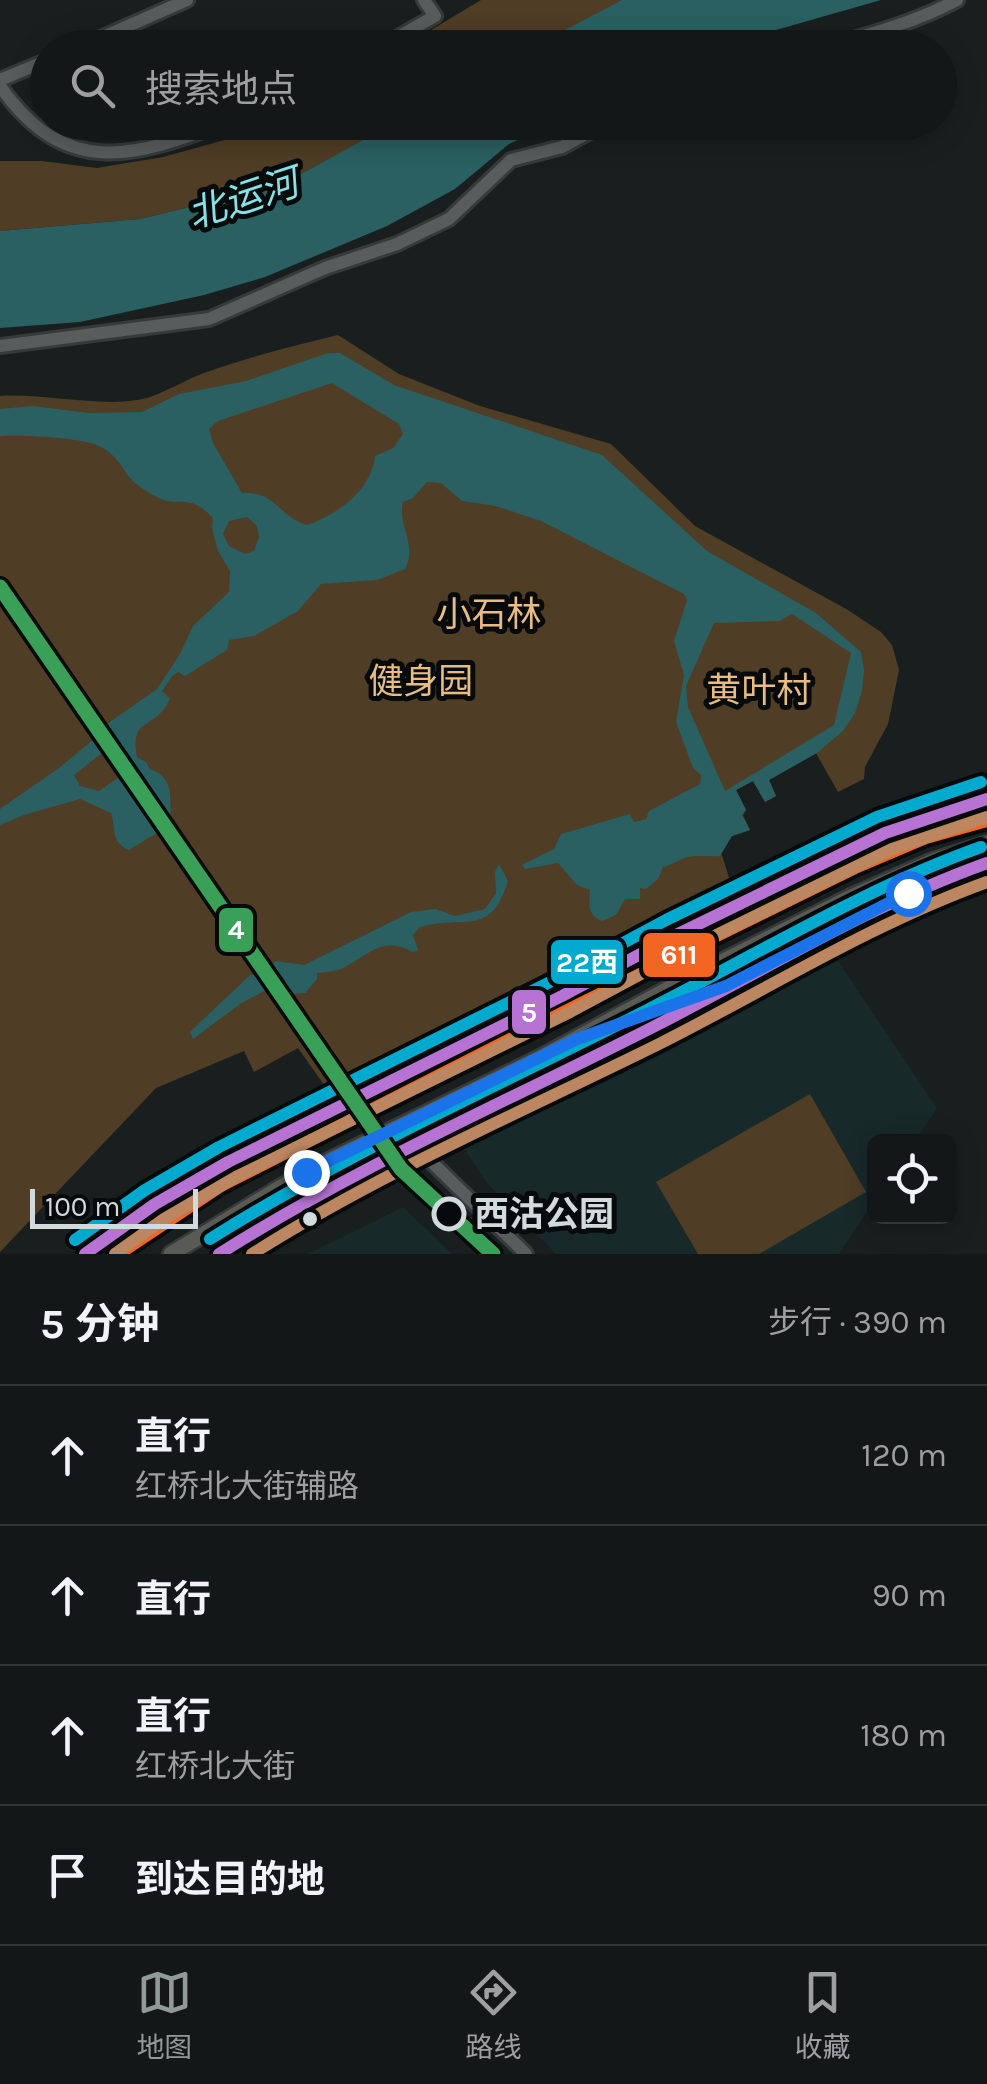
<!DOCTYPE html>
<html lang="zh">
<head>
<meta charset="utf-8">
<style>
	body { margin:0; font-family:Karla,"Noto Sans SC",sans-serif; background:#1c2020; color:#f1f3f6 }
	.controls { position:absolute; right:30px; bottom:30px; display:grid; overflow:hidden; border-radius:15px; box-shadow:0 5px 25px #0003 }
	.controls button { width:90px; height:90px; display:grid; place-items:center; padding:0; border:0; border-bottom:2px solid #323636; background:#131717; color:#f1f3f6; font:50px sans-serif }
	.scale { position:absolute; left:30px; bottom:25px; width:168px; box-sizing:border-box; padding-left:10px; border:5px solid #d3dadb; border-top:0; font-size:28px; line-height:35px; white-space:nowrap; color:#d3dadb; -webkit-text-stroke:8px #060a0a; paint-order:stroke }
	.stop { position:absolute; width:30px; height:30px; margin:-22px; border:8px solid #1a73e8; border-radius:50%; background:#fff }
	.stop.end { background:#1a73e8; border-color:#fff; box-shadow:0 2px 10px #0008 }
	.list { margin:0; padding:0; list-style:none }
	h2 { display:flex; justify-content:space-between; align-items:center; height:130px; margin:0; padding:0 40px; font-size:42px }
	h2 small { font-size:32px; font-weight:400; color:#9d9fa1 }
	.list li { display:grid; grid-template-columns:65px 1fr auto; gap:30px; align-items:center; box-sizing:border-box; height:140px; padding:0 40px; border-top:2px solid #323636 }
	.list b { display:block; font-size:38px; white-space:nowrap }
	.list p { margin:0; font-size:32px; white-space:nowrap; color:#9d9fa1 }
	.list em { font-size:32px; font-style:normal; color:#9d9fa1 }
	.icon { flex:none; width:55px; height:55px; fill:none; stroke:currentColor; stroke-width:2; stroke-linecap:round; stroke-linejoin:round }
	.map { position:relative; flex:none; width:987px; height:1254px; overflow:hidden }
	.search { position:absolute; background:#131717; box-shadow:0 5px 25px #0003; left:30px; right:30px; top:30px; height:110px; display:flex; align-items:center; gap:25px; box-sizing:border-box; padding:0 35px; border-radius:55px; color:#9d9fa1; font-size:38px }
	.sheet { height:690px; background:#131717 }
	nav { display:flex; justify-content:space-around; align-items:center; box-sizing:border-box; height:140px; border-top:2px solid #323636; background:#131717; font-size:28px; color:#9d9fa1 }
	nav a { display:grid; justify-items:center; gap:5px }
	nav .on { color:#929999 }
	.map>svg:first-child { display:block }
	.built { fill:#18292a }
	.green { fill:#4f3d25 }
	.water { fill:#2a6061; fill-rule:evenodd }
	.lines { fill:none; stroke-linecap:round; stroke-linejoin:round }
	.minor-casing { stroke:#363a3a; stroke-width:18 }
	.major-casing { stroke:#363a3a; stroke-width:20 }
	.minor { stroke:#575c5c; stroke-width:12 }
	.major { stroke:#5a5a55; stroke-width:15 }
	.bus-1-casing { stroke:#060a0a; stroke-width:20 }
	.bus-2-casing { stroke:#060a0a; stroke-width:20 }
	.bus-3-casing { stroke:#060a0a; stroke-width:20 }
	.bus-4-casing { stroke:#060a0a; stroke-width:20 }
	.bus-1 { stroke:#f26522; stroke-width:12 }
	.bus-2 { stroke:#b673d3; stroke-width:12 }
	.bus-3 { stroke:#bb8660; stroke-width:12 }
	.bus-4 { stroke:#00a9ce; stroke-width:12 }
	.metro-1-casing { stroke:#060a0a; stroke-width:22 }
	.metro-1 { stroke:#3aa057; stroke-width:15 }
	.route { stroke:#1a73e8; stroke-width:12 }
	.stop-dot { fill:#060a0a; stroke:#d3dadb; stroke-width:5 }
	.bus-dot { fill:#d3dadb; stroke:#060a0a; stroke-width:4 }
	.labels { text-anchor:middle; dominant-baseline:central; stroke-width:10; stroke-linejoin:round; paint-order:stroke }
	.park-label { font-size:35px; fill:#e9bc83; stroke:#060a0a }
	.stop-label { font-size:35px; font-weight:bold; fill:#d3dadb; stroke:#060a0a; text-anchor:start }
	.water-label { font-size:38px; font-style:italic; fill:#85e3e7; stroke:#060a0a }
	.line-badge { stroke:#060a0a; stroke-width:4 }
	.badge-label { font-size:28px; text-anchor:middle; font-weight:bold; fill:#fff }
</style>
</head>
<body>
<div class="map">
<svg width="987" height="1254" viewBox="0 0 987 1254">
	<rect width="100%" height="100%" fill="#191f1f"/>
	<g class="built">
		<polygon points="834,955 937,1108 915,1141 874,1142 874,1201 839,1254 556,1254 487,1183 462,1146 605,1066"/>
		<polygon points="403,1207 452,1254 308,1254"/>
	</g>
	<g class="green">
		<polygon points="481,0 625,0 536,47 401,48"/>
		<polygon points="265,123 396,123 303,173 219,200 140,219 0,231 0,161 42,161 97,168 163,157 232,138"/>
		<path d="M338,335L399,374L480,406L611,444L695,526L848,610L881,632L892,645L899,670L888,724L865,767L864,779L838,792L816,753L769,780L776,796L765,802L753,781L736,790L746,810L743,815L750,830L732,836L721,852L730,881L497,1007L329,1092L298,1048L254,1072L244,1051L156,1088L0,1252V396C46,393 104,409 147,398C166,392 185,380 204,373C248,357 292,346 338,335Z"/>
		<polygon points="810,1094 866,1192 759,1254 698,1254 656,1182"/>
	</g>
	<g class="water">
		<polygon points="622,0 881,0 717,47 533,47"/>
		<polygon points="394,123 554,123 509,144 455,189 387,226 265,277 204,295 80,322 0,328 0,231 140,219 219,200 303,173"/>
		<path d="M328,353H340L394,385L602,455L707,551L816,613L861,652L864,670L862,691L855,713L843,731L817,753L769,780L776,796L765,802L753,781L736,790L746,810L742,815L750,830L732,836L720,856C709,857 698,855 688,857C679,859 673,865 663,867L658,879L646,889L640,888V899H625L616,915L602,921C587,915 589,903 590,890L577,885L558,863L525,869L522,865L554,849L561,834L630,814L634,822L646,819L649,811L700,784L701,775L693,768L676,722L684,675L674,641L687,600L684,594L541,521L496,506L462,501L441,483L427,482L413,498L403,502C397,525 418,545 405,569L377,580L321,584L298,611L254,636L229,640L227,650L185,676L178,672L172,676L162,691L170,699C154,732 129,716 137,757L146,762L150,769C179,779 167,805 172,827L155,834L129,850C110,842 116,828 111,813L80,799L24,815L0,825V809L59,768L94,739L107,724L157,689L180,654L193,626L229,592L230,571L218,551L212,528L213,518C188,491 178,509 157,497C149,493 132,483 127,474C121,465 113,453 101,447C83,437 22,435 0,436V409L33,406L89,413L142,412L179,394L246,381ZM332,383L399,424L403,434L393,448L375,456C371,491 338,514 307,525C278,517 277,491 242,493L213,443L209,429L218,421ZM247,517L257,526L259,537L254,551L245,554L229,546L223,534L229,521ZM792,614L851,653L834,725L725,791L688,707L686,686L714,623L779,621ZM102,753L115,760L119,777L99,791L80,786L74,775Z"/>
		<path d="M499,864L508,881C490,939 465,914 420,927L413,935L418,950L413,952C381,935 370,955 341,969C334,972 325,972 317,973V979L305,993L286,994L275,985L240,1004L193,1039L190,1032L248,977L276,961L304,965L411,912L436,909L455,916L485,909L496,893L495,872Z"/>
	</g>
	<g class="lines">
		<defs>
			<g id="minor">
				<polyline points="78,48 187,0"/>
				<polyline points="379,48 435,16 424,0"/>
				<path d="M821,48C868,35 914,23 957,0"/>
				<polyline points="0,80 48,60"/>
				<path d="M0,86C66,180 134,157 228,122"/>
				<polyline points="0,346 209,319 325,268 397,244 449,219 511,160 562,147 608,122"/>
				<polyline points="412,1143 526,1254"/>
			</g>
			<g id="major">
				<polyline points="610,1029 678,1005"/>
				<polyline points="85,1254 155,1204 228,1162 562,996 674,936 885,833 987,799"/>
				<polyline points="119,1254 221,1186 583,1002 855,868 926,838 987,821"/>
				<polyline points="171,1254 306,1172 538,1059 666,990 851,897 933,861 987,844"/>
				<path d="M219,1254C356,1163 509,1100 655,1026C765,970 868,902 987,863"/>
			</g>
		</defs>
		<use href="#minor" class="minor-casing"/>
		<use href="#major" class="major-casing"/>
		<use href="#minor" class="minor"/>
		<use href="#major" class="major"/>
		<defs>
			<polyline id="bus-1" points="119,1254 221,1186 583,1002 855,868 926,838 987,821"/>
			<g id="bus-2">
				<polyline points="85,1254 155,1204 228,1162 562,996 674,936 885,833 987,799"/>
				<path d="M219,1254C358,1166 508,1101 655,1026C765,970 870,905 987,863"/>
			</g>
			<g id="bus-3">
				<polyline points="115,1254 164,1219 236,1177 570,1012 682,952 892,849 987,817"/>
				<path d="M252,1254C381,1172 522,1112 659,1044C768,989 871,924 987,882"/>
			</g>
			<g id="bus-4">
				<path d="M210,1239C350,1151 500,1085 647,1010C758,954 863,889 981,847"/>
				<polyline points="75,1240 145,1190 219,1147 554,980 666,920 877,817 981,782"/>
			</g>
		</defs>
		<use href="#bus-1" class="bus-1-casing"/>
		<use href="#bus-2" class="bus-2-casing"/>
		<use href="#bus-3" class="bus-3-casing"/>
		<use href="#bus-4" class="bus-4-casing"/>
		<use href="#bus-1" class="bus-1"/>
		<use href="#bus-2" class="bus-2"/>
		<use href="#bus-3" class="bus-3"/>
		<use href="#bus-4" class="bus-4"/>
		<defs>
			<polyline id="metro-1" points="0,587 401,1169 493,1254"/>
		</defs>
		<use href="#metro-1" class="metro-1-casing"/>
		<use href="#metro-1" class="metro-1"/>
	</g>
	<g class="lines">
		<polyline class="route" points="306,1172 577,1039 726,986 908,893"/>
	</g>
	<circle class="stop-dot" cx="449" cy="1214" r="15"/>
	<circle class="bus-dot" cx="310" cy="1219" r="9"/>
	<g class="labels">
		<g class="park-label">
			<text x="489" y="614">小石林</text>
			<text x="421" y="681">健身园</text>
			<text x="759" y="690">黄叶村</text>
		</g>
		<g class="stop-label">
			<text x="474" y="1214">西沽公园</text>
		</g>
		<g class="water-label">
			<text transform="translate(243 199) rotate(-18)">北运河</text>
		</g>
	</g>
	<g class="line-badge">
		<rect x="217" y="906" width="38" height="48" rx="10" fill="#3aa057"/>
		<rect x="641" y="931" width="76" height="48" rx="10" fill="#f26522"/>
		<rect x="549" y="938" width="76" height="48" rx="10" fill="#00a9ce"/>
		<rect x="510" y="988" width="38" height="48" rx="10" fill="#b673d3"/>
	</g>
	<g class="badge-label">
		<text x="236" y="939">4</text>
		<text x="679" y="964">611</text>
		<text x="587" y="972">22西</text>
		<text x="529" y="1022">5</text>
	</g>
</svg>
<div class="controls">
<button><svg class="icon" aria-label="locate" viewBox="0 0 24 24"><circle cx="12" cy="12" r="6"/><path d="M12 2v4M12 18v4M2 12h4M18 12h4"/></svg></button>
</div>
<div class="scale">100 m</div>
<div class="stop" style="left:908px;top:893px"></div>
<div class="stop end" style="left:306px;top:1172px"></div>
<div class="search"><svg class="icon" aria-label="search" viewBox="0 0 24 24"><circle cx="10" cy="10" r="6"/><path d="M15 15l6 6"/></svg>搜索地点</div>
</div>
<section class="sheet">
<h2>5 分钟<small>步行 · 390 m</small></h2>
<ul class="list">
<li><svg class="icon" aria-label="ahead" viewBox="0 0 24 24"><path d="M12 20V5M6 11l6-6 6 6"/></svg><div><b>直行</b><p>红桥北大街辅路</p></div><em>120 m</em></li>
<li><svg class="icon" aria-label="ahead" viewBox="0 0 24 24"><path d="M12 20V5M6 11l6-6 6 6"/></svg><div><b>直行</b></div><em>90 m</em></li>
<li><svg class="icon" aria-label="ahead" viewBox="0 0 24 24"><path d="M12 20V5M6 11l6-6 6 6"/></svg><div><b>直行</b><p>红桥北大街</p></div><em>180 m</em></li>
<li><svg class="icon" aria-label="arrive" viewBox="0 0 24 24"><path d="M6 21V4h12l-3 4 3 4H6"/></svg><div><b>到达目的地</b></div></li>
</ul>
</section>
<nav>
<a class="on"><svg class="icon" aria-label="map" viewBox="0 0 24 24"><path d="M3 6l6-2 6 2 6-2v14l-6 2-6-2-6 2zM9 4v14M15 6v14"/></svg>地图</a>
<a><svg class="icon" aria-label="directions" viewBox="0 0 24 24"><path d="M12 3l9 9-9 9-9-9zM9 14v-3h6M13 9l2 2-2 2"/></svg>路线</a>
<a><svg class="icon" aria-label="saved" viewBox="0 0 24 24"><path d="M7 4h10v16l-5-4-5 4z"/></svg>收藏</a>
</nav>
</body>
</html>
